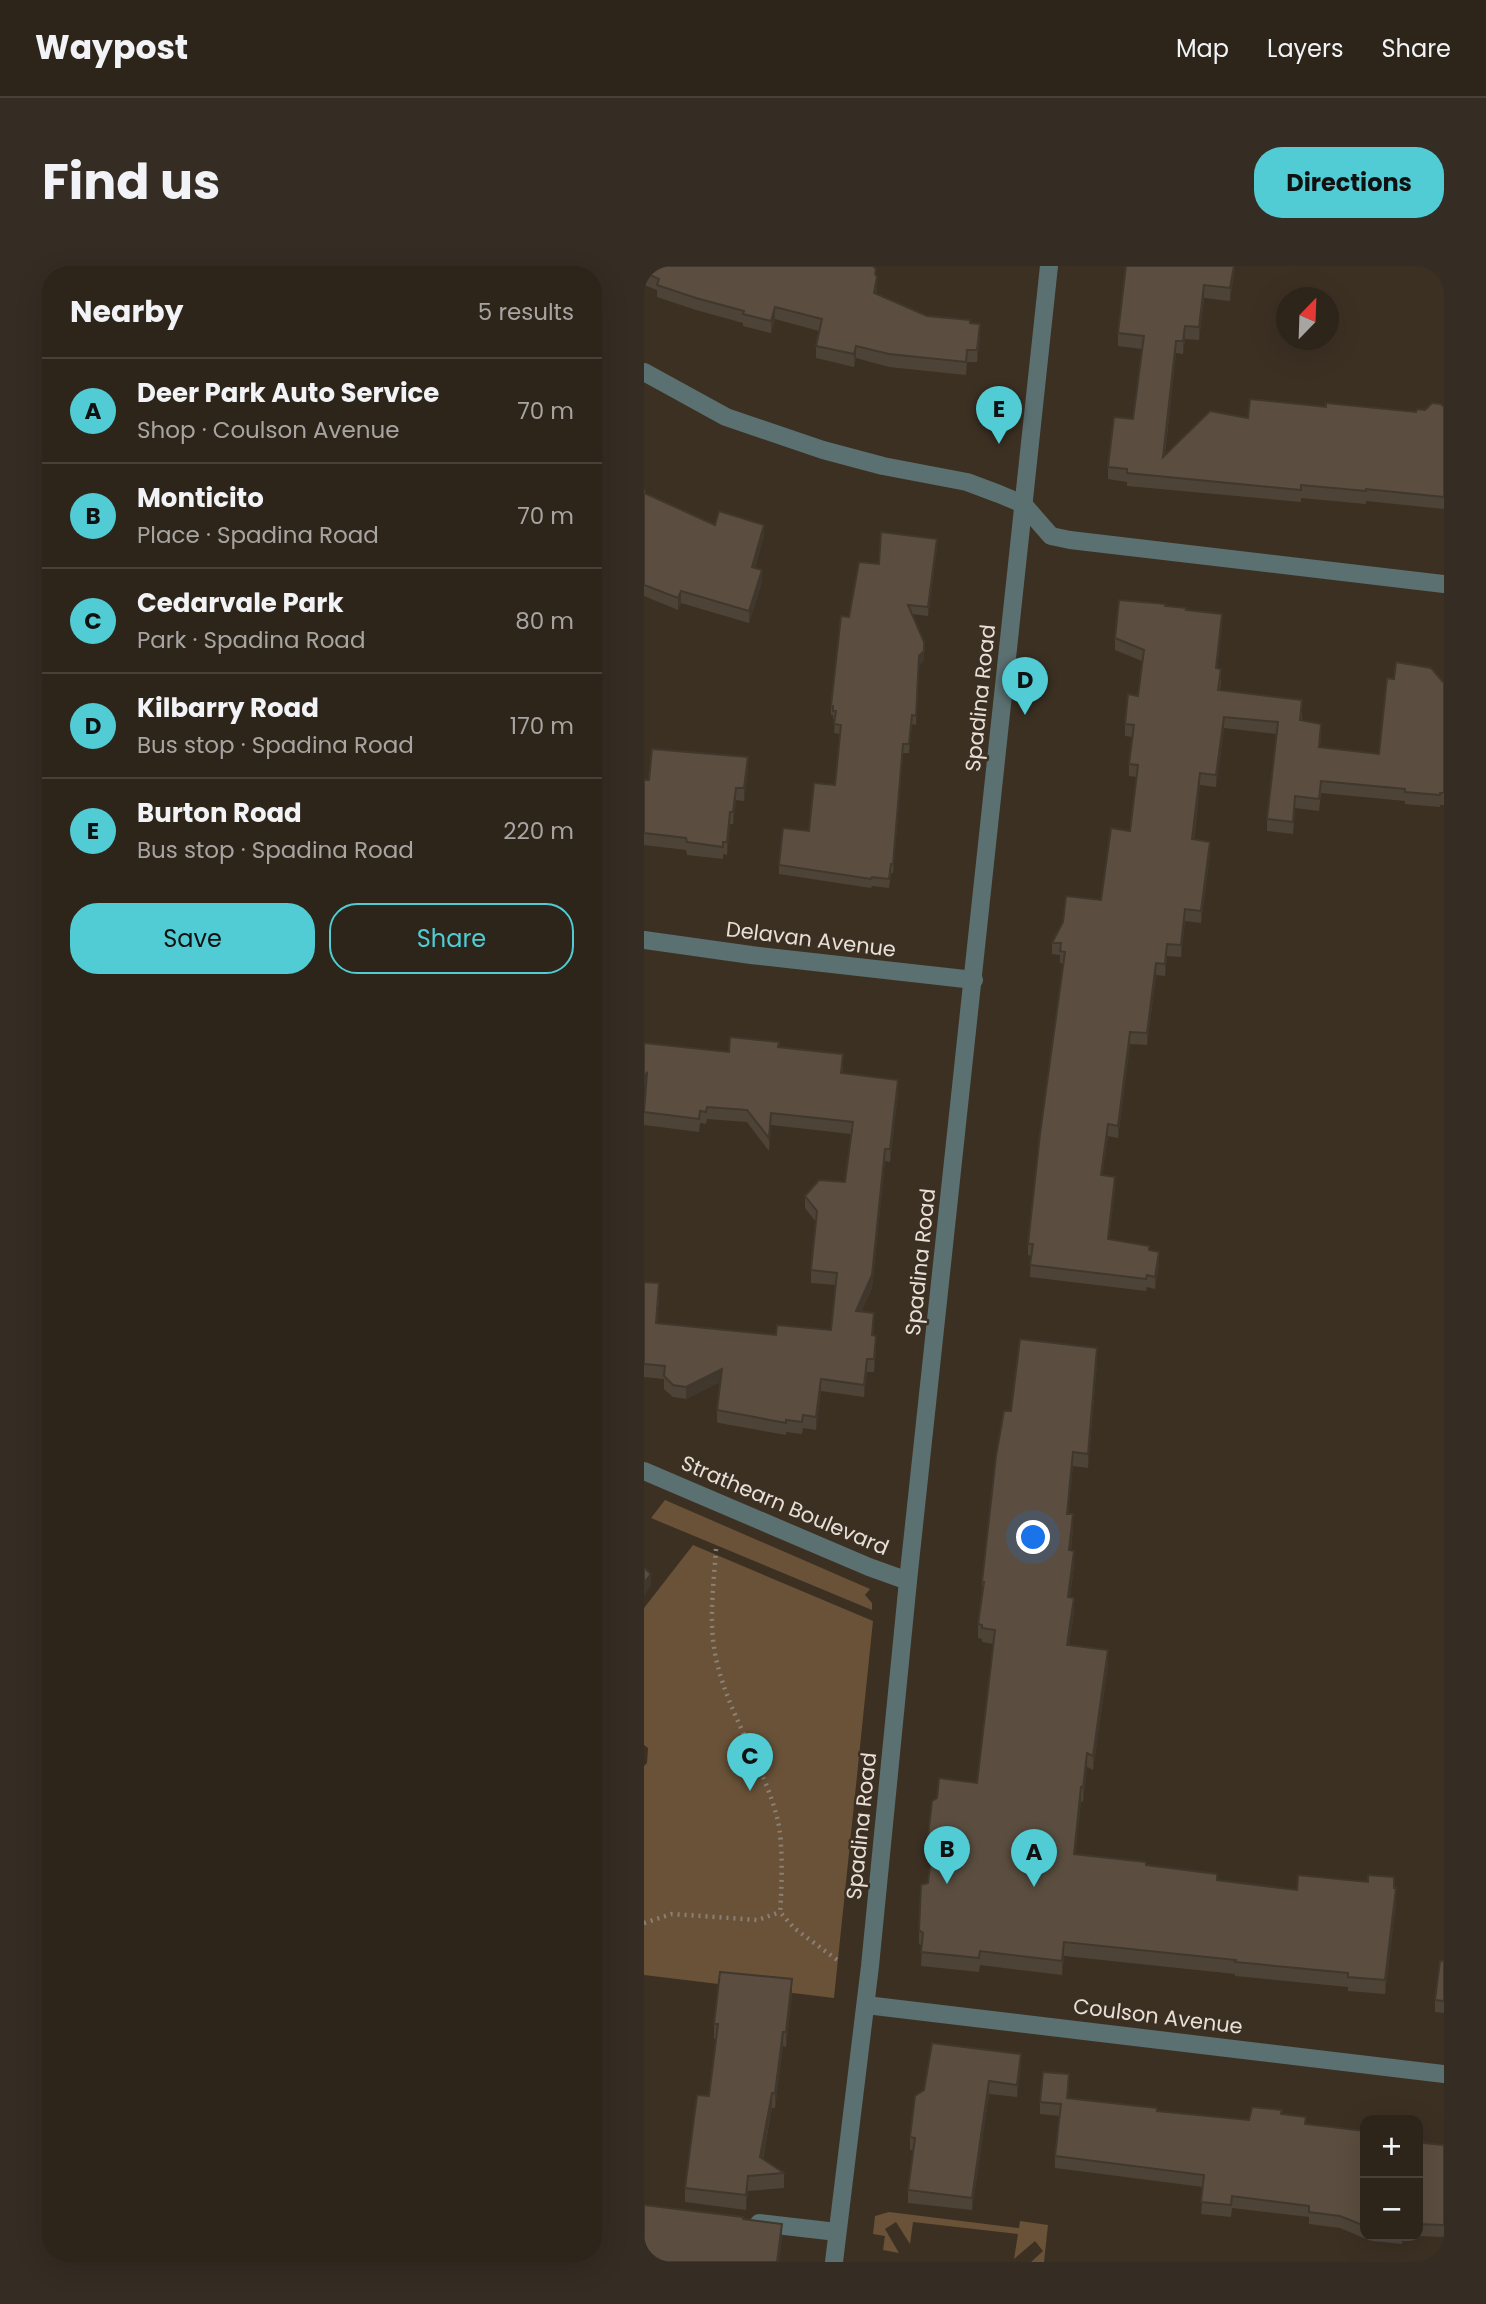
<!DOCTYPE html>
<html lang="en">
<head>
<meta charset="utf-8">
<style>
	body { margin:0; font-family:Poppins,sans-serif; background:#352c23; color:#f1f3f6 }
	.controls { position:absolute; right:21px; bottom:21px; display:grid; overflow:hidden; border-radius:14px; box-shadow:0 7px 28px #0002 }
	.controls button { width:63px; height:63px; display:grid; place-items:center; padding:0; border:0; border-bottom:2px solid #484139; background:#2d241a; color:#f1f3f6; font:35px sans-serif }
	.compass { position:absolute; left:632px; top:21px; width:63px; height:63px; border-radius:50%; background:#2d241a; box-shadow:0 7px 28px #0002; rotate:23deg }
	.you { position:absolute; left:390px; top:1272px; width:24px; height:24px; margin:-18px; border:5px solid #fff; border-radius:50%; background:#1a73e8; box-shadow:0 0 0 10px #1a73e833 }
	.badge { display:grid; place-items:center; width:46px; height:46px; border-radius:50%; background:#51ccd4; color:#111; font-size:23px; font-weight:700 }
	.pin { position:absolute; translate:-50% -58px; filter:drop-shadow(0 2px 4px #0008) }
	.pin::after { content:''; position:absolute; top:37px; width:24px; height:21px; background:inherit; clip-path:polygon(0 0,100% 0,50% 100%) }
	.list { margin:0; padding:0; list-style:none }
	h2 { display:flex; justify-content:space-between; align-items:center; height:91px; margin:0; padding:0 28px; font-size:30px }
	h2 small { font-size:23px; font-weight:400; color:#a7a4a2 }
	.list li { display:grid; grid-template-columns:46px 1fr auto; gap:21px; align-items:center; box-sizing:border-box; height:105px; padding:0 28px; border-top:2px solid #484139 }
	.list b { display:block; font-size:26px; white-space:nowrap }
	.list p { margin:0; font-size:23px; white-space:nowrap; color:#a7a4a2 }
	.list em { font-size:23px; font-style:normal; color:#a7a4a2 }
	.actions { display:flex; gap:14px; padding:21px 28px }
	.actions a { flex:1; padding:16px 0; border:2px solid #51ccd4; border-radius:28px; text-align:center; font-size:24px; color:#51ccd4 }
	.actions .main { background:#51ccd4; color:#111 }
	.map { position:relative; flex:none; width:800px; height:1996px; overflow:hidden; border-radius:28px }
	header { display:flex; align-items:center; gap:42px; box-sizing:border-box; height:98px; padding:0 35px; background:#2d241a; border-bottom:2px solid #484139 }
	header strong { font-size:33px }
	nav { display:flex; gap:38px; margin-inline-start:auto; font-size:24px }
	.intro { display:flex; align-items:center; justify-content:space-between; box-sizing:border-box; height:168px; padding:0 42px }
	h1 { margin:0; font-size:49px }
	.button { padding:18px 32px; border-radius:28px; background:#51ccd4; color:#111; font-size:24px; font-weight:700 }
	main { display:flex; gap:42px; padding:0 42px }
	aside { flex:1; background:#2d241a; border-radius:28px; box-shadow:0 7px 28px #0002 }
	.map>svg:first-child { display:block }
	.green { fill:#695238 }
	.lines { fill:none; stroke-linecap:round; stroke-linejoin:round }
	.path { stroke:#8a8075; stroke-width:4.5; stroke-dasharray:2 5; stroke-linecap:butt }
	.minor { stroke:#5b7071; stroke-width:18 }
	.wall { fill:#4e4337 }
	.shaded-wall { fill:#40372d }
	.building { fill:#5b4e40; stroke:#40372d; stroke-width:2 }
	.labels { text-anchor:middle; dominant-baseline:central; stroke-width:5; stroke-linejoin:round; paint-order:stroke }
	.street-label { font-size:21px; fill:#e8e0d8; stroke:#3c3023 }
</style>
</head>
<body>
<header>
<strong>Waypost</strong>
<nav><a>Map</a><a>Layers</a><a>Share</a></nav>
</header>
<div class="intro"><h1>Find us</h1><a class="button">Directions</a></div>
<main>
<aside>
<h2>Nearby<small>5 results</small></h2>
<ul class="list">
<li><span class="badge">A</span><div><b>Deer Park Auto Service</b><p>Shop · Coulson Avenue</p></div><em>70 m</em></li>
<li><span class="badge">B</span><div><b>Monticito</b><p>Place · Spadina Road</p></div><em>70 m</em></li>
<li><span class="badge">C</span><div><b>Cedarvale Park</b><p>Park · Spadina Road</p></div><em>80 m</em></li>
<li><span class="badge">D</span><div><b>Kilbarry Road</b><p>Bus stop · Spadina Road</p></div><em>170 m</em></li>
<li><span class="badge">E</span><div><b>Burton Road</b><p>Bus stop · Spadina Road</p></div><em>220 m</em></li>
</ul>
<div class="actions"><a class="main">Save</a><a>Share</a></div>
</aside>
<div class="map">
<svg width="800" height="1996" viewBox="0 0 800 1996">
	<rect width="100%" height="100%" fill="#3c3023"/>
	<g class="green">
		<polygon points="21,1234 226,1323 221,1329 228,1337 228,1344 7,1252"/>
		<polygon points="49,1279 229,1355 190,1732 0,1709 0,1500 3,1497 4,1482 0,1479 0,1342"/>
		<polygon points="245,1946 375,1962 376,1955 404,1959 400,1996 387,1996 399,1985 391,1975 370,1993 374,1968 269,1956 266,1978 252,1956 241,1963 255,1987 239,1984 241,1970 229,1968 231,1950"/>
	</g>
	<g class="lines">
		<g class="path">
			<path d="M72,1283C70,1313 66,1344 69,1374C76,1438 119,1493 134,1555C139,1577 138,1623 136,1646L150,1662L196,1696"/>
			<polyline points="0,1657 28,1648 114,1654 136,1646"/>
		</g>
		<g class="minor">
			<polyline points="0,106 82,151 179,184 239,200 323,216 355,228 379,238 407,270 426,274 800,318"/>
			<polyline points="0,674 107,689 330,714"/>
			<polyline points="0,1205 225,1301 264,1315"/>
			<polyline points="222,1739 800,1808"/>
			<polyline points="115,1957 193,1966"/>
			<polyline points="190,1996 226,1700 264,1315 405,0"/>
		</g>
	</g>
	<g class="wall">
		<polygon points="0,0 232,10 233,24 232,28 283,50 326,57 336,70 333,96 323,96 322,109 245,101 212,92 210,101 172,92 172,80 175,65 131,53 127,67 99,60 99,57 52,44 13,31 13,24 0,19"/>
		<polygon points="591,0 586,35 560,32 555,74 541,73 539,88 532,87 521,189 604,152 682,141 772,146 800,141 800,243 722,235 722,238 657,232 657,236 483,220 483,216 464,213 464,201 489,153 498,83 474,80 474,67"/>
		<polygon points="0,222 2,228 71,259 120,270 111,302 118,316 105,357 37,337 34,344 0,330"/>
		<polygon points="293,282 284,350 268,348 280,376 280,394 275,399 272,459 268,458 265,487 259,487 249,607 247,607 245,622 228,620 227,622 135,608 135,599 165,565 191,519 196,468 190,467 191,454 189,453 189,449 187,449 187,440 205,351 235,298"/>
		<polygon points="522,340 543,344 578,360 573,403 577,415 576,424 658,446 658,454 677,469 676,481 735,488 800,417 800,539 796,539 796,541 761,538 761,535 677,527 675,545 651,542 649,568 623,565 623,553 632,468 580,462 572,521 556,519 550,574 566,588 557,657 541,655 537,691 523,690 521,710 512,709 503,779 486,778 474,872 464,870 458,909 471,923 465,973 505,984 515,998 511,1023 503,1021 502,1025 386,1011 387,990 384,989 384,978 420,698 416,697 416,689 408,688 408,677 457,634 486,565 493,511 485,510 485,498 489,471 481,470 481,458 494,430 498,395 471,384 471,372"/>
		<polygon points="104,503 100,535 92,534 89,558 86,558 83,589 79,588 79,593 43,589 42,584 0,579 0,514 5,514"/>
		<polygon points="0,777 85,786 135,781 199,801 198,807 254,827 246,896 241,895 228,1022 217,1046 230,1059 229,1070 232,1082 230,1106 223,1106 220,1131 177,1125 172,1164 159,1162 158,1168 142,1166 142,1169 75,1157 73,1156 73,1144 76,1116 42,1133 29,1131 20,1123 20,1113 0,1111 0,1016 15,1030 13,1057 132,1069 187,1064 192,1019 167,1017 167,1004 172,956 161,942 161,930 201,916 207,868 127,859 125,885 103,856 63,853 62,858 56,857 55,866 0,859 0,836 2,820 0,821"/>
		<polygon points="453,1096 444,1202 429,1200 424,1248 429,1262 427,1284 430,1299 426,1331 430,1346 425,1379 464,1398 449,1504 443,1501 439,1536 437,1535 431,1588 502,1599 573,1614 653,1624 750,1622 752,1636 741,1728 704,1725 704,1721 591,1710 591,1708 420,1690 418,1709 336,1699 335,1706 277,1700 278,1680 275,1678 275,1664 284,1617 287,1595 283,1592 283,1578 333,1517 350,1378 338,1376 338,1373 334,1372 334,1358 338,1330 338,1316 367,1145"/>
		<polygon points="800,1695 800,1747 791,1746 791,1734"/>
		<polygon points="148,1728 142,1781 139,1780 131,1842 128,1842 119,1893 140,1907 140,1922 104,1925 102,1944 41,1936 41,1922 65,1830 72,1773 70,1773 70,1758"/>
		<polygon points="377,1800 373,1831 345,1828 328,1944 264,1937 264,1924 269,1884 266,1884 266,1871 271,1830"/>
		<polygon points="425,1820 424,1832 513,1845 605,1854 638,1848 662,1858 721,1865 721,1970 759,1970 758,1978 727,1975 696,1962 665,1958 665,1951 588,1942 587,1951 557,1948 559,1921 411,1902 411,1890 416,1850 396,1848 396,1836"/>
		<polygon points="774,1874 780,1877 800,1879 800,1971 774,1970"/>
	</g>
	<g class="shaded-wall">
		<polygon points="590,0 591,0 586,35 586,22"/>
		<polygon points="233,11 233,24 230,40 230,27"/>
		<polygon points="560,19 560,32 555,74 555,61"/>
		<polygon points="131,41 131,53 127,67 127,55"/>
		<polygon points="336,58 336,70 333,96 333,84"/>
		<polygon points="541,60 541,73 539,88 539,75"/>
		<polygon points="532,75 532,87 519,203 519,191"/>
		<polygon points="212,80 212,92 210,101 210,88"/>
		<polygon points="120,259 120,270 108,313 108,301"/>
		<polygon points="293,273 293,282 284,350 284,341"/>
		<polygon points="118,304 118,316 105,357 105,345"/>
		<polygon points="37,325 37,337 34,344 34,332"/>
		<polygon points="578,348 578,360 572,414 572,402"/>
		<polygon points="280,385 280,394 275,399 272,459 275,390"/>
		<polygon points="268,449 268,458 265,487 265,478"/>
		<polygon points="580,451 580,462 572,521 572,509"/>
		<polygon points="259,478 259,487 249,607 249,598"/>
		<polygon points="104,491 104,503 100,535 100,522"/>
		<polygon points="556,507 556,519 548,585 548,573"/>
		<polygon points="92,522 92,534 89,558 89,546"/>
		<polygon points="86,546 86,558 83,589 83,576"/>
		<polygon points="566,576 566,588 557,657 557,645"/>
		<polygon points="541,643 541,655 537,691 537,679"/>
		<polygon points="523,678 523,690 521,710 521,698"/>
		<polygon points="512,697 512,709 503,779 503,767"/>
		<polygon points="486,766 486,778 474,872 474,860"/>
		<polygon points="3,807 3,819 0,821 0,809"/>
		<polygon points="254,814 254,827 246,896 246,883"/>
		<polygon points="127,847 127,859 125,885 125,872"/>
		<polygon points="464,858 464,870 457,921 457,909"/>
		<polygon points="241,883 241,895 228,1022 212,1057 212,1045"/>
		<polygon points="471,911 471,923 464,984 464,973"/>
		<polygon points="515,986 515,998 511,1023 511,1011"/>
		<polygon points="232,1070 232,1082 230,1106 230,1093"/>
		<polygon points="453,1082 453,1096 444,1202 444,1188"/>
		<polygon points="223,1093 223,1106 220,1131 220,1119"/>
		<polygon points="78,1103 78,1115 42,1133 42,1121"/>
		<polygon points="177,1113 177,1125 172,1164 172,1151"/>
		<polygon points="429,1186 429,1200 423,1262 423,1248"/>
		<polygon points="429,1248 429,1262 425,1298 425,1284"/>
		<polygon points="430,1285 430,1299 424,1345 424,1331"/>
		<polygon points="7,1308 7,1320 0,1330 0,1317"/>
		<polygon points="430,1332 430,1346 423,1393 423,1379"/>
		<polygon points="464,1384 464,1398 449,1504 449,1490"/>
		<polygon points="443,1487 443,1501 439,1536 439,1522"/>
		<polygon points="437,1521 437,1535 430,1602 430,1588"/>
		<polygon points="752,1622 752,1636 741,1728 741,1714"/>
		<polygon points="420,1676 420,1690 418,1709 418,1695"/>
		<polygon points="148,1713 148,1728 142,1781 142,1766"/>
		<polygon points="139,1766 139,1780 131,1842 131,1827"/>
		<polygon points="377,1788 377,1800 373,1831 373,1819"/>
		<polygon points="345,1815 345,1828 328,1944 328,1932"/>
		<polygon points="128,1827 128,1842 116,1906 116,1891"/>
		<polygon points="104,1910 104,1925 102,1944 102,1929"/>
		<polygon points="138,1958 138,1974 135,1996 133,1996"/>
	</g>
	<g class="building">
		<polygon points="0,0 229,0 232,3 231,8 233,11 230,27 283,50 326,54 326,57 336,58 333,84 323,84 322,96 245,88 212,80 210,88 172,80 178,53 131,41 127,55 99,48 100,45 52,32 13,19 15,13 0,6"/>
		<polygon points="482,0 590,0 586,22 560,19 555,61 541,60 539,75 532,75 519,191 566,145 604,152 606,133 682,141 682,137 772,146 773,143 781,144 788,137 797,138 800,141 800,231 722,223 722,225 657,219 657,224 483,207 483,203 464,201 470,151 489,153 500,70 474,67"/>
		<polygon points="0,227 71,259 75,245 120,259 108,301 118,304 105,345 37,325 34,332 0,319"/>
		<polygon points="237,266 293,273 284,341 264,339 280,376 280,385 275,390 272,450 268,449 265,478 259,478 249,598 247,598 245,613 228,611 227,613 135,599 139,562 165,565 170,517 191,519 197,459 190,458 192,445 189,445 189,440 187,440 197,350 205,351 215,296 235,298"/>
		<polygon points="475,334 522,338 521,340 543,342 542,344 578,348 572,402 577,403 574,424 658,434 656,454 677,458 675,481 735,488 743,412 750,413 752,396 787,402 800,417 800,527 796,527 796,529 761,526 761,523 677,515 675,533 651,530 649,556 623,553 634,456 580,451 572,509 556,507 548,573 566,576 557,645 541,643 537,679 523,678 521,698 512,697 503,767 486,766 474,860 464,858 457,909 471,911 464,973 505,980 505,984 515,986 511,1011 503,1009 502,1013 386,999 389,978 384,978 396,868 421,686 416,685 417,677 408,677 419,656 422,630 457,634 467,562 486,565 494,499 485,498 490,459 481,458 484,428 494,430 500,384 471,372"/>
		<polygon points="8,483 104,491 100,522 92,522 89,546 86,546 83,576 79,576 79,581 43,576 42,572 0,567 0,514 5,514"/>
		<polygon points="86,771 135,776 134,781 199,788 197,807 254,814 246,883 241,883 228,1009 212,1045 230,1047 228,1069 232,1070 230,1093 223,1093 220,1119 177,1113 172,1151 159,1149 158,1156 142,1154 142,1157 73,1144 78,1103 42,1121 29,1119 20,1110 21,1100 0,1098 0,1016 15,1017 12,1057 132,1069 133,1059 187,1064 193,1007 167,1004 173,945 161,930 175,914 201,916 209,856 127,847 125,872 103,844 63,841 62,846 56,845 55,853 0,846 3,807 0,809 0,777 85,786"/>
		<polygon points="376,1073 453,1082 444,1188 429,1186 423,1248 429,1248 425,1284 430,1285 424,1331 430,1332 423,1379 464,1384 449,1490 443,1487 439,1522 437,1521 430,1588 502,1596 502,1599 573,1608 573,1614 653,1624 654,1609 724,1616 724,1609 750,1611 750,1622 752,1622 741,1714 704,1711 704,1707 591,1696 592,1694 420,1676 418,1695 336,1685 335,1692 277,1686 279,1667 275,1664 277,1619 284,1617 288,1582 283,1578 288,1535 293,1532 295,1512 333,1517 351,1364 338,1362 338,1359 334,1358 340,1316 338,1316 352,1190 360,1145 367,1145"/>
		<polygon points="0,1302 7,1308 0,1317"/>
		<polygon points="796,1695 800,1695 800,1735 791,1734"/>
		<polygon points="76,1706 148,1713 142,1766 139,1766 131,1827 128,1827 116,1891 140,1907 104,1910 102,1929 41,1922 53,1829 65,1830 74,1758 70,1758"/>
		<polygon points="288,1777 377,1788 373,1819 345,1815 328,1932 264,1924 271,1872 266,1871 271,1830 280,1824"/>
		<polygon points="399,1806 425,1808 423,1832 513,1842 513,1845 605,1854 608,1841 638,1844 637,1848 662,1851 661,1858 721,1865 721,1960 696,1950 665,1946 665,1940 588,1930 587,1939 557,1936 560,1909 411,1890 417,1838 396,1836"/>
		<polygon points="774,1874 780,1875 780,1877 800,1879 800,1959 774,1958"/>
		<polygon points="0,1939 99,1951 99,1953 138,1958 133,1996 0,1996"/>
	</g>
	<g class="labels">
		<g class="street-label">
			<text transform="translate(336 432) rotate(-84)">Spadina Road</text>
			<text transform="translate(167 673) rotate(7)">Delavan Avenue</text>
			<text transform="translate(276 996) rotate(-84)">Spadina Road</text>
			<text transform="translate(141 1239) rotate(23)">Strathearn Boulevard</text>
			<text transform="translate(217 1560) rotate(-84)">Spadina Road</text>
			<text transform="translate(514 1750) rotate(7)">Coulson Avenue</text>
		</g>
	</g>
</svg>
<div class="controls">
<button>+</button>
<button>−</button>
</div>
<svg class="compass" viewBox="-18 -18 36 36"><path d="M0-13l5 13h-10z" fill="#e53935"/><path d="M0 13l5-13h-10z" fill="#a7a4a2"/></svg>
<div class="you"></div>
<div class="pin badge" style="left:390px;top:1621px">A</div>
<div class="pin badge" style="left:303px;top:1618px">B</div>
<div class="pin badge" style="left:106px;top:1525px">C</div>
<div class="pin badge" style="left:381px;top:449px">D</div>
<div class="pin badge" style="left:355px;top:178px">E</div>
</div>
</main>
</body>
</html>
